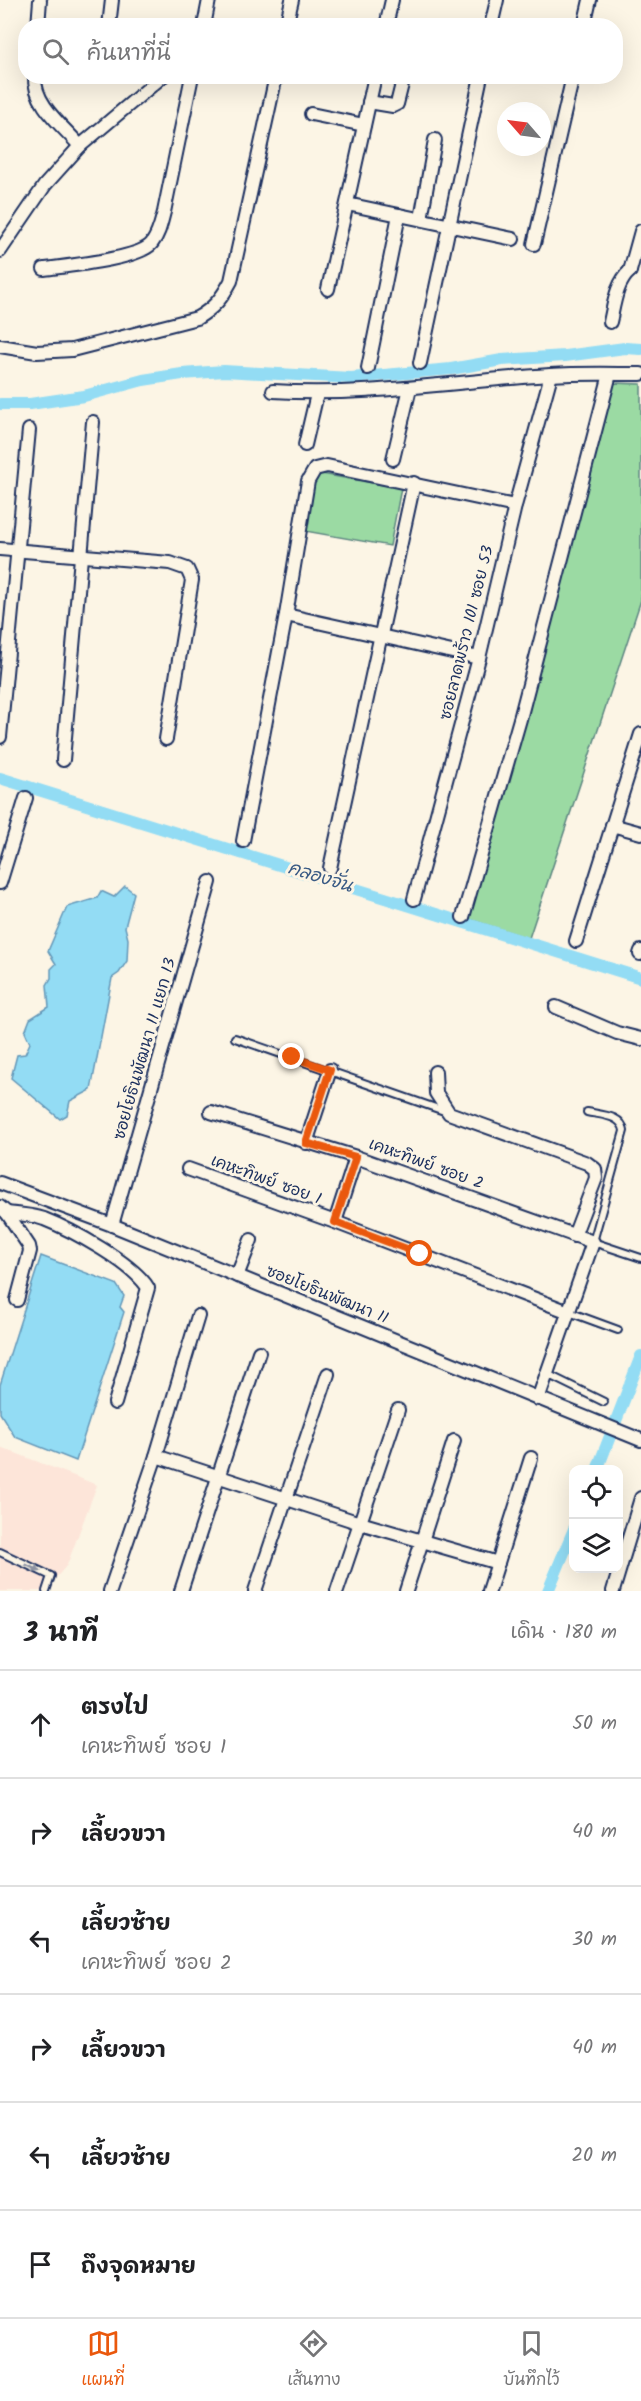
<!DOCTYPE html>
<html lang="th">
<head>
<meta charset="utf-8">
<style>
	body { margin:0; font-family:Kalam,"Playpen Sans Thai",sans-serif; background:#f6f6f6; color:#202124 }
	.controls { position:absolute; right:18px; bottom:18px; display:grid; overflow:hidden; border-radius:12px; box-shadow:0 6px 24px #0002 }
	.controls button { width:54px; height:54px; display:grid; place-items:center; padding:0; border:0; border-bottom:2px solid #e0e0e0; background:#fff; color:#202124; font:30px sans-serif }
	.compass { position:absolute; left:497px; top:102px; width:54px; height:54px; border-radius:50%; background:#fff; box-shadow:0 6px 24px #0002; rotate:298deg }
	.stop { position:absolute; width:18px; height:18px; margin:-14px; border:4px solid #ea580c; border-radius:50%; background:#fff }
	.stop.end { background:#ea580c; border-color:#fff; box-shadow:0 2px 6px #0008 }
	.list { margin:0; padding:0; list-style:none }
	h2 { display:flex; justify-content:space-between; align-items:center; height:78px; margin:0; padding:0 24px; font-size:26px }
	h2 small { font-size:20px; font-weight:400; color:#757577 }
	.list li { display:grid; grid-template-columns:39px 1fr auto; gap:18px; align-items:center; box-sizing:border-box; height:108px; padding:0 24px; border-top:2px solid #e0e0e0 }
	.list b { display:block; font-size:22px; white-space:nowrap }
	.list p { margin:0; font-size:20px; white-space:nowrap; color:#757577 }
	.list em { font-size:20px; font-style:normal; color:#757577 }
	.icon { flex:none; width:33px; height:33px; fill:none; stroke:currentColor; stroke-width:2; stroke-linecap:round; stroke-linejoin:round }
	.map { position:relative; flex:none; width:641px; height:1591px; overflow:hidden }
	.search { position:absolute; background:#fff; box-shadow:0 6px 24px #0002; left:18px; right:18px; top:18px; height:66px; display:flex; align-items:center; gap:15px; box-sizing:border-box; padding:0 21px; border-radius:24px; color:#757577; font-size:22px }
	.sheet { height:726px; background:#fff }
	nav { display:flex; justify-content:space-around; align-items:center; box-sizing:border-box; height:84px; border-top:2px solid #e0e0e0; background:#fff; font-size:16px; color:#757577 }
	nav a { display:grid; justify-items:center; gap:3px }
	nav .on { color:#ea580c }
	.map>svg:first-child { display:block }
	.built { fill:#fde5d9 }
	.green { fill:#9bdaa3; stroke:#5b8480; stroke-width:1.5 }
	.water { fill:#93dcf4; stroke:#6397b8; stroke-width:1.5 }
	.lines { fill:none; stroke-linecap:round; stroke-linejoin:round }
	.canal { stroke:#93dcf4; stroke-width:12 }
	.lane-casing { stroke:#1b2f5e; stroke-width:10 }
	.street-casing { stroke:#1b2f5e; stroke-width:16 }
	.lane { stroke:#fcf5e5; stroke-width:6 }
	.street { stroke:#fcf5e5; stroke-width:12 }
	.oneway { fill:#8c92a2 }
	.route { stroke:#ea580c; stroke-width:8 }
	.labels { text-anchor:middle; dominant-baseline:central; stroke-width:6; stroke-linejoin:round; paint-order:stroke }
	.street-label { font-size:16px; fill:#1b2f5e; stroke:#fcf5e5 }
	.water-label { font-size:18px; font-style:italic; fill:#395a84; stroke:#fcf5e5 }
</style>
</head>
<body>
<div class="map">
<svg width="641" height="1591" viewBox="0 0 641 1591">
	<rect width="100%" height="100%" fill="#fcf5e5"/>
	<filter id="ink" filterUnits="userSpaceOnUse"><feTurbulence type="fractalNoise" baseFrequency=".0167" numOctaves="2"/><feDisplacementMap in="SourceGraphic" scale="12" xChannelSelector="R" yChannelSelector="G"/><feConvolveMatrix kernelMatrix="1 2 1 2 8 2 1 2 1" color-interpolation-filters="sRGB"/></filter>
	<g filter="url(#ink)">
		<polygon class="built" points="0,1447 97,1485 67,1565 55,1579 51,1591 0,1591"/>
		<g class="green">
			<polygon points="611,383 641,384 641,600 529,938 466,918"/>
			<polygon points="316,473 401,488 390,546 305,531"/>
		</g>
		<g class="water">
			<polygon points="125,886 134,893 125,927 128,939 127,961 119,973 112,978 91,1090 70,1101 67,1115 60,1119 11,1078 17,1055 25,1054 30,1043 25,1032 30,1019 49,1007 47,985 51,978 51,969 56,964 48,951 67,907 97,898 101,891 114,897"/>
			<polygon points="41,1256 116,1284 124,1296 120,1307 124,1312 76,1461 15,1437 0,1413 0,1385"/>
		</g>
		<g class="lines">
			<g class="canal">
				<polyline points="0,404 30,404 84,396 143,380 182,374 224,371 351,378 451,369 502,360 565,356 625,348 641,349"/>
				<polyline points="0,778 641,978"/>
				<polyline points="597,1470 641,1356"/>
				<polyline points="548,1591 574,1529"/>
			</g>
			<defs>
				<g id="lane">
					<polyline points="235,1038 447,1112"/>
					<path d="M587,1112C601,1115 622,1115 624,1131L593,1242L641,1258"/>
					<polyline points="569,1312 618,1330"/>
					<polyline points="547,1374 604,1402"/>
					<polyline points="0,1552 51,1576 46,1591"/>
				</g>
				<g id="street">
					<polyline points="38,26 40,0"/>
					<polyline points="109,26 112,0"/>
					<polyline points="204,26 209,0"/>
					<polyline points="286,26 292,0"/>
					<polyline points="386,26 392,0"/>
					<polyline points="491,26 497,0"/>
					<polyline points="584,26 590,0"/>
					<path d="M35,76C33,104 64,127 80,146"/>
					<polyline points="369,102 393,106 397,104 403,80"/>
					<polyline points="311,114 364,125"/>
					<polyline points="347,204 513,239"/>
					<polyline points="421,219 435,140"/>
					<polyline points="534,244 573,76"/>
					<polyline points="0,251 45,185 80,146 163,76"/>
					<path d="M44,269C67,266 140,259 152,243C159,234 161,223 164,212L192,76"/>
					<polyline points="630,271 641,231"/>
					<polyline points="328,289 375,76"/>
					<path d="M610,322C614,305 616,283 630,271"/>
					<path d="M0,346L37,352L72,350L197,318C214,308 222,298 231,281L276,76"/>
					<polyline points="420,363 481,76"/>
					<polyline points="368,368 399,215"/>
					<path d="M273,391C366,397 457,381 550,375C580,373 611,374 641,374"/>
					<polyline points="305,445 317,394"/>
					<polyline points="393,459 410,388"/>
					<polyline points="0,549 170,563 187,569 192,580 166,739"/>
					<polyline points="286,615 479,658"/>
					<polyline points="0,737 29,430"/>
					<polyline points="63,760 93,422"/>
					<polyline points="612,825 641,833"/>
					<polyline points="243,841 286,615 308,481 315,469 327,466 515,506"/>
					<polyline points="330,868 414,483"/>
					<polyline points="0,883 26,798"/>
					<polyline points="414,899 479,658 515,506 551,375"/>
					<polyline points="463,917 520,719 610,374"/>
					<polyline points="576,941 641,734"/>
					<polyline points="640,954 641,951"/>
					<polyline points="556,1007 617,1033 641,1039"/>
					<polyline points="435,1072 436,1093 449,1113 587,1163 595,1169 596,1178 574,1236"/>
					<polyline points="211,1112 356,1157 593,1242 538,1399"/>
					<polyline points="306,1143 330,1070"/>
					<polyline points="188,1169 335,1222 569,1312"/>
					<polyline points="0,1183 112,1225 641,1440"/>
					<polyline points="0,1207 7,1213 29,1246 30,1251 17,1300"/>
					<path d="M7,1213C19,1214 33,1215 44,1219C72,1230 133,1263 148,1288L115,1403"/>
					<polyline points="335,1222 356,1157"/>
					<polyline points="112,1225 210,882"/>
					<polyline points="237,1276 251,1240"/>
					<polyline points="156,1456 360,1523 498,1563"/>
					<polyline points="110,1591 156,1456 198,1316"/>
					<polyline points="181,1591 259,1352"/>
					<polyline points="255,1591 328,1374"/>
					<polyline points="337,1591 398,1410"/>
					<polyline points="406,1591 454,1441"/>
					<polyline points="489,1591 531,1458"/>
					<polyline points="613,1591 641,1498"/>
				</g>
			</defs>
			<use href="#lane" class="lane-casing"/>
			<use href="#street" class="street-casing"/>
			<use href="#lane" class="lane"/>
			<use href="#street" class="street"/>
		</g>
		<defs><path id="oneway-solid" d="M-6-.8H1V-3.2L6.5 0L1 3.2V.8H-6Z" transform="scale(1.5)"/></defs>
		<use class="oneway" href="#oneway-solid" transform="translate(33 1568) rotate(25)"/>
	</g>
	<g class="lines" filter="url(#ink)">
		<polyline class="route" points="292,1057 330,1070 306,1143 356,1157 335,1222 420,1254"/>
	</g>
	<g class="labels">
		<g class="street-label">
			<text transform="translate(467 633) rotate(-76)">ซอยลาดพร้าว 101 ซอย 53</text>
			<text transform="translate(145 1049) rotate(-74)">ซอยโยธินพัฒนา 11 แยก 13</text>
			<text transform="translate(426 1164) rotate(20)">เคหะทิพย์ ซอย 2</text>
			<text transform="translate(266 1180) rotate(20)">เคหะทิพย์ ซอย 1</text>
			<text transform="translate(327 1295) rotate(22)">ซอยโยธินพัฒนา 11</text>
		</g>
		<g class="water-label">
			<text transform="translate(320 878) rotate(17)">คลองจั่น</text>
		</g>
	</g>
</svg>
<div class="controls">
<button><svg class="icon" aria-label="locate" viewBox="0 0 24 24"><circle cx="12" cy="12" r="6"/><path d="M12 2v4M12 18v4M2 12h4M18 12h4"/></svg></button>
<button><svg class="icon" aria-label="layers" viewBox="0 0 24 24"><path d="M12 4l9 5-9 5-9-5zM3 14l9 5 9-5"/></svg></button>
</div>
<svg class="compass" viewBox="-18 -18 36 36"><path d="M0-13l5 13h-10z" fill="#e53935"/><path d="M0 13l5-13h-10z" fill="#757577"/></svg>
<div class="stop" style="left:420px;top:1254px"></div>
<div class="stop end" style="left:292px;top:1057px"></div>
<div class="search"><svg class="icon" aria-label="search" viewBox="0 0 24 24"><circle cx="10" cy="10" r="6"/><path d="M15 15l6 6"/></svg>ค้นหาที่นี่</div>
</div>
<section class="sheet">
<h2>3 นาที<small>เดิน · 180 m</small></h2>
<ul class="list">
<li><svg class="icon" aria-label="ahead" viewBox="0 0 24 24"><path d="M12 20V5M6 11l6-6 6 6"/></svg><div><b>ตรงไป</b><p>เคหะทิพย์ ซอย 1</p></div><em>50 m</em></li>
<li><svg class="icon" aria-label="right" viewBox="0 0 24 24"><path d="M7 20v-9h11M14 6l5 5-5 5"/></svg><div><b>เลี้ยวขวา</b></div><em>40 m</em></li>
<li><svg class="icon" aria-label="left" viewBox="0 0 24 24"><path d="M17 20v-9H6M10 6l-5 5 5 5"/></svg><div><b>เลี้ยวซ้าย</b><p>เคหะทิพย์ ซอย 2</p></div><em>30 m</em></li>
<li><svg class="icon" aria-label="right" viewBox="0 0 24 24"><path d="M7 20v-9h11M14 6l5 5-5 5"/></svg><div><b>เลี้ยวขวา</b></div><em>40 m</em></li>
<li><svg class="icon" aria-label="left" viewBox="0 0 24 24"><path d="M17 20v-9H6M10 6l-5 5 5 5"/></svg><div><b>เลี้ยวซ้าย</b></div><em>20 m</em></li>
<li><svg class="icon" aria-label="arrive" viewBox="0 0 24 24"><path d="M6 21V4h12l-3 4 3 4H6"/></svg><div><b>ถึงจุดหมาย</b></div></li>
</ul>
</section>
<nav>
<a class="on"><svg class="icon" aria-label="map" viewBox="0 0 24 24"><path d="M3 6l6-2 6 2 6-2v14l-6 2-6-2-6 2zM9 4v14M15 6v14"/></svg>แผนที่</a>
<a><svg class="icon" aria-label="directions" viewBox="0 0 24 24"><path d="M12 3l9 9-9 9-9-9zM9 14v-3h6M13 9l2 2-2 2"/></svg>เส้นทาง</a>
<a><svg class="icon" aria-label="saved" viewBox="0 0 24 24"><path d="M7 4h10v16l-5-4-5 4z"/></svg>บันทึกไว้</a>
</nav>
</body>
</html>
